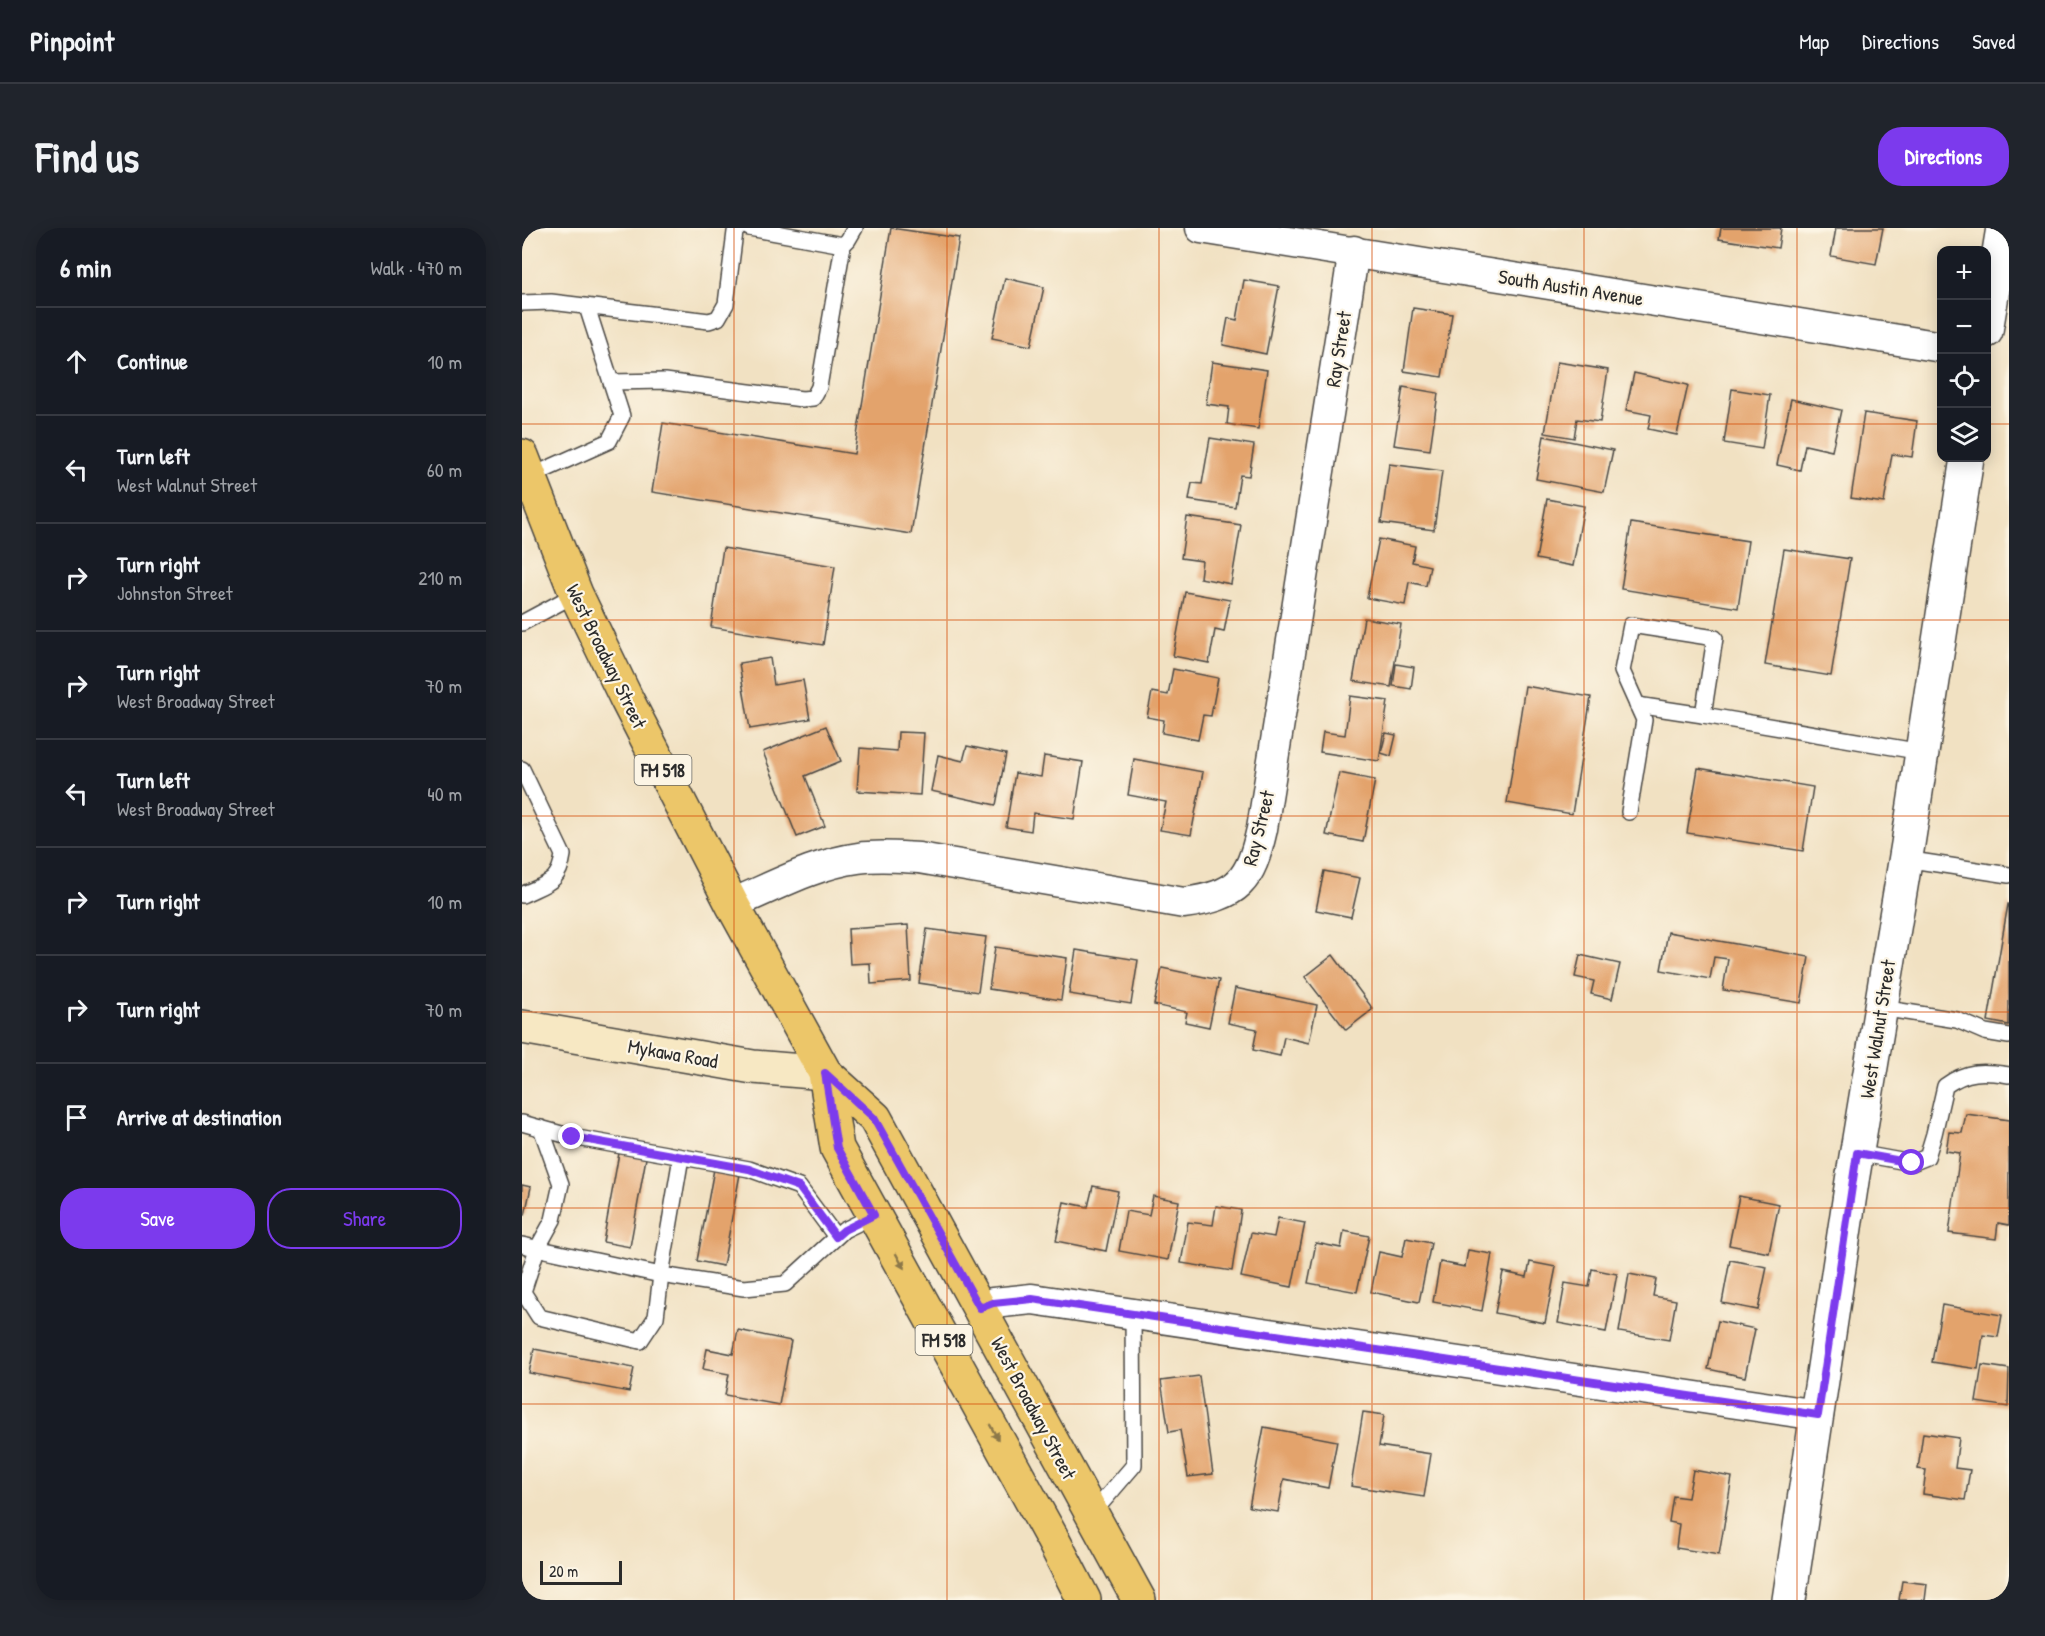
<!DOCTYPE html>
<html lang="en">
<head>
<meta charset="utf-8">
<style>
	body { margin:0; font-family:"Patrick Hand",sans-serif; background:#20242c; color:#f1f3f6 }
	.controls { position:absolute; right:18px; top:18px; display:grid; overflow:hidden; border-radius:12px; box-shadow:0 3px 15px #0003 }
	.controls button { width:54px; height:54px; display:grid; place-items:center; padding:0; border:0; border-bottom:2px solid #363941; background:#171b24; color:#f1f3f6; font:30px sans-serif }
	.scale { position:absolute; left:18px; bottom:15px; width:82px; box-sizing:border-box; padding-left:6px; border:3px solid #2b2b2b; border-top:0; font-size:16px; line-height:21px; white-space:nowrap; color:#2b2b2b; -webkit-text-stroke:4px #fcf5e5; paint-order:stroke }
	.stop { position:absolute; width:18px; height:18px; margin:-14px; border:4px solid #7c3aed; border-radius:50%; background:#fff }
	.stop.end { background:#7c3aed; border-color:#fff; box-shadow:0 2px 6px #0008 }
	.list { margin:0; padding:0; list-style:none }
	h2 { display:flex; justify-content:space-between; align-items:center; height:78px; margin:0; padding:0 24px; font-size:26px }
	h2 small { font-size:20px; font-weight:400; color:#9ea1a6 }
	.list li { display:grid; grid-template-columns:39px 1fr auto; gap:18px; align-items:center; box-sizing:border-box; height:108px; padding:0 24px; border-top:2px solid #363941 }
	.list b { display:block; font-size:22px; white-space:nowrap }
	.list p { margin:0; font-size:20px; white-space:nowrap; color:#9ea1a6 }
	.list em { font-size:20px; font-style:normal; color:#9ea1a6 }
	.actions { display:flex; gap:12px; padding:18px 24px }
	.actions a { flex:1; padding:14px 0; border:2px solid #7c3aed; border-radius:24px; text-align:center; font-size:21px; color:#7c3aed }
	.actions .main { background:#7c3aed; color:#fff }
	.icon { flex:none; width:33px; height:33px; fill:none; stroke:currentColor; stroke-width:2; stroke-linecap:round; stroke-linejoin:round }
	.map { position:relative; flex:none; width:1487px; height:1372px; overflow:hidden; border-radius:24px }
	header { display:flex; align-items:center; gap:36px; box-sizing:border-box; height:84px; padding:0 30px; background:#171b24; border-bottom:2px solid #363941 }
	header strong { font-size:28px }
	nav { display:flex; gap:33px; margin-inline-start:auto; font-size:21px }
	.intro { display:flex; align-items:center; justify-content:space-between; box-sizing:border-box; height:144px; padding:0 36px }
	h1 { margin:0; font-size:42px }
	.button { padding:15px 27px; border-radius:24px; background:#7c3aed; color:#fff; font-size:21px; font-weight:700 }
	main { display:flex; gap:36px; padding:0 36px }
	aside { flex:1; background:#171b24; border-radius:24px; box-shadow:0 3px 15px #0003 }
	.map>svg:first-child { display:block }
	.building { fill:#e3a36c }
	.lines { fill:none; stroke-linecap:round; stroke-linejoin:round }
	.service-casing { stroke:#494642; stroke-width:18 }
	.minor-casing { stroke:#494642; stroke-width:33 }
	.tertiary-casing { stroke:#494642; stroke-width:36 }
	.secondary-casing { stroke:#494642; stroke-width:36 }
	.primary-casing { stroke:#494642; stroke-width:36 }
	.service { stroke:#fff; stroke-width:15 }
	.minor { stroke:#fff; stroke-width:30 }
	.tertiary { stroke:#fff; stroke-width:33 }
	.secondary { stroke:#f7e8c3; stroke-width:33 }
	.primary { stroke:#ecc669; stroke-width:33 }
	.oneway { fill:#8c784a }
	.route { stroke:#7c3aed; stroke-width:8 }
	.grid { fill:none; stroke:#d5540f; stroke-width:1.5; stroke-opacity:0.55 }
	.labels { text-anchor:middle; dominant-baseline:central; stroke-width:4.5; stroke-linejoin:round; paint-order:stroke }
	.shield { fill:#fcf5e5; stroke:#6a6863; stroke-width:1.5 }
	.shield-label { font-size:18px; font-weight:bold; fill:#2b2b2b }
	.street-label { font-size:20px; fill:#2b2b2b; stroke:#fcf5e5 }
</style>
</head>
<body>
<header>
<strong>Pinpoint</strong>
<nav><a>Map</a><a>Directions</a><a>Saved</a></nav>
</header>
<div class="intro"><h1>Find us</h1><a class="button">Directions</a></div>
<main>
<aside>
<h2>6 min<small>Walk · 470 m</small></h2>
<ul class="list">
<li><svg class="icon" aria-label="ahead" viewBox="0 0 24 24"><path d="M12 20V5M6 11l6-6 6 6"/></svg><div><b>Continue</b></div><em>10 m</em></li>
<li><svg class="icon" aria-label="left" viewBox="0 0 24 24"><path d="M17 20v-9H6M10 6l-5 5 5 5"/></svg><div><b>Turn left</b><p>West Walnut Street</p></div><em>60 m</em></li>
<li><svg class="icon" aria-label="right" viewBox="0 0 24 24"><path d="M7 20v-9h11M14 6l5 5-5 5"/></svg><div><b>Turn right</b><p>Johnston Street</p></div><em>210 m</em></li>
<li><svg class="icon" aria-label="right" viewBox="0 0 24 24"><path d="M7 20v-9h11M14 6l5 5-5 5"/></svg><div><b>Turn right</b><p>West Broadway Street</p></div><em>70 m</em></li>
<li><svg class="icon" aria-label="left" viewBox="0 0 24 24"><path d="M17 20v-9H6M10 6l-5 5 5 5"/></svg><div><b>Turn left</b><p>West Broadway Street</p></div><em>40 m</em></li>
<li><svg class="icon" aria-label="right" viewBox="0 0 24 24"><path d="M7 20v-9h11M14 6l5 5-5 5"/></svg><div><b>Turn right</b></div><em>10 m</em></li>
<li><svg class="icon" aria-label="right" viewBox="0 0 24 24"><path d="M7 20v-9h11M14 6l5 5-5 5"/></svg><div><b>Turn right</b></div><em>70 m</em></li>
<li><svg class="icon" aria-label="arrive" viewBox="0 0 24 24"><path d="M6 21V4h12l-3 4 3 4H6"/></svg><div><b>Arrive at destination</b></div></li>
</ul>
<div class="actions"><a class="main">Save</a><a>Share</a></div>
</aside>
<div class="map">
<svg width="1487" height="1372" viewBox="0 0 1487 1372">
	<rect width="100%" height="100%" fill="#fcf5e5"/>
	<filter id="ink" filterUnits="userSpaceOnUse"><feTurbulence type="fractalNoise" baseFrequency=".0167" numOctaves="2"/><feDisplacementMap in="SourceGraphic" scale="12" xChannelSelector="R" yChannelSelector="G"/><feConvolveMatrix kernelMatrix="1 2 1 2 8 2 1 2 1" color-interpolation-filters="sRGB"/></filter>
	<filter id="wash" filterUnits="userSpaceOnUse"><feTurbulence type="fractalNoise" baseFrequency=".008" numOctaves="4" result="noise"/><feDisplacementMap in="SourceGraphic" scale="24" xChannelSelector="R" yChannelSelector="G"/><feGaussianBlur stdDeviation="1.35" result="paint"/><feColorMatrix in="noise" values="0 0 0 0 0 0 0 0 0 0 0 0 0 0 0 0 0 1.4 0 .05"/><feComposite in="paint" operator="in"/></filter>
	<g filter="url(#wash)">
		<rect width="100%" height="100%" fill="#f1e1c2"/>
		<g id="blocks">
			<g class="building">
				<polygon points="369,0 437,10 389,306 130,264 141,195 332,226"/>
				<polygon points="1199,0 1259,0 1256,20 1197,11"/>
				<polygon points="1314,0 1361,0 1354,36 1309,28"/>
				<polygon points="483,50 522,59 509,118 470,110"/>
				<polygon points="722,52 757,58 744,126 701,117 706,90 715,92"/>
				<polygon points="891,80 930,86 920,149 882,143"/>
				<polygon points="690,134 745,142 736,201 705,196 707,179 684,176"/>
				<polygon points="1035,134 1086,142 1078,194 1055,191 1052,210 1023,205"/>
				<polygon points="1112,145 1166,157 1155,207 1126,201 1129,187 1104,182"/>
				<polygon points="881,159 916,165 908,222 872,217"/>
				<polygon points="1210,161 1248,167 1240,221 1202,215"/>
				<polygon points="1269,171 1319,182 1310,223 1283,217 1278,242 1255,237"/>
				<polygon points="1342,185 1395,193 1390,229 1370,226 1362,275 1329,270"/>
				<polygon points="1022,208 1091,222 1082,264 1014,251"/>
				<polygon points="688,210 732,217 727,248 718,247 713,279 667,272 670,255 680,256"/>
				<polygon points="867,236 920,243 912,302 859,295"/>
				<polygon points="1025,271 1062,278 1051,338 1014,331"/>
				<polygon points="665,289 719,297 709,356 678,350 680,333 659,330"/>
				<polygon points="1109,295 1226,313 1216,380 1099,361"/>
				<polygon points="857,311 893,318 890,334 908,338 904,358 887,354 883,377 845,370"/>
				<polygon points="201,320 313,338 301,417 189,399"/>
				<polygon points="1262,321 1328,331 1309,448 1243,437"/>
				<polygon points="663,364 708,372 702,404 693,402 687,435 651,428"/>
				<polygon points="842,390 879,396 869,459 831,453"/>
				<polygon points="248,430 252,457 281,452 288,491 228,501 217,435"/>
				<polygon points="874,436 892,439 889,461 871,458"/>
				<polygon points="651,441 696,450 689,488 681,487 676,512 640,505 642,492 625,489 630,464 646,467"/>
				<polygon points="1003,458 1069,469 1050,586 985,575"/>
				<polygon points="828,468 866,473 857,533 798,524 801,504 823,507"/>
				<polygon points="304,498 319,533 283,548 303,598 275,609 241,524"/>
				<polygon points="376,504 402,505 398,567 335,563 338,520 375,523"/>
				<polygon points="864,505 874,507 869,528 859,525"/>
				<polygon points="445,518 484,526 474,577 409,563 416,527 441,533"/>
				<polygon points="522,528 561,534 552,591 511,585 509,603 484,599 493,545 519,549"/>
				<polygon points="612,531 681,544 669,607 638,602 644,574 606,567"/>
				<polygon points="1176,540 1291,559 1281,623 1165,605"/>
				<polygon points="817,545 853,552 841,614 804,607"/>
				<polygon points="802,643 838,650 829,689 794,682"/>
				<polygon points="1486,676 1487,676 1487,797 1466,793"/>
				<polygon points="386,697 389,753 349,756 348,735 328,736 326,701"/>
				<polygon points="405,701 464,709 456,764 397,755"/>
				<polygon points="1146,704 1287,729 1279,775 1201,762 1206,731 1192,729 1188,751 1139,742"/>
				<polygon points="473,719 545,730 539,772 467,761"/>
				<polygon points="554,722 616,732 609,776 547,766"/>
				<polygon points="811,727 851,781 824,802 783,749"/>
				<polygon points="1058,727 1098,736 1090,771 1069,766 1072,753 1053,749"/>
				<polygon points="640,740 697,752 687,799 663,794 665,784 632,777"/>
				<polygon points="713,760 795,777 787,815 762,809 758,828 731,822 735,801 706,795"/>
				<polygon points="1444,886 1487,892 1487,997 1476,995 1474,1011 1427,1005 1438,925 1424,923 1427,904 1440,905"/>
				<polygon points="97,925 124,930 108,1019 81,1014"/>
				<polygon points="192,941 218,946 201,1038 175,1033"/>
				<polygon points="0,957 9,959 3,987 0,986"/>
				<polygon points="571,958 596,963 584,1023 534,1013 542,974 566,979"/>
				<polygon points="631,968 657,973 646,1032 597,1023 604,983 627,987"/>
				<polygon points="1217,968 1257,976 1247,1025 1207,1017"/>
				<polygon points="694,978 719,982 710,1043 659,1035 666,994 691,997"/>
				<polygon points="756,990 783,995 770,1059 719,1049 729,1005 752,1009"/>
				<polygon points="822,1003 847,1008 835,1064 786,1055 794,1015 819,1020"/>
				<polygon points="884,1010 909,1015 897,1074 849,1064 857,1024 880,1029"/>
				<polygon points="946,1022 970,1026 960,1083 911,1074 918,1034 943,1039"/>
				<polygon points="1208,1032 1245,1039 1236,1082 1200,1075"/>
				<polygon points="1008,1034 1034,1039 1023,1095 973,1085 981,1044 1005,1049"/>
				<polygon points="1070,1041 1095,1046 1084,1104 1036,1095 1043,1055 1067,1059"/>
				<polygon points="1107,1046 1134,1051 1131,1068 1154,1072 1147,1112 1097,1104"/>
				<polygon points="1420,1077 1480,1087 1476,1109 1461,1107 1456,1141 1410,1134"/>
				<polygon points="1196,1093 1233,1101 1223,1149 1186,1141"/>
				<polygon points="216,1102 269,1113 257,1177 203,1167 207,1146 181,1141 185,1121 211,1126"/>
				<polygon points="12,1121 112,1140 107,1164 7,1145"/>
				<polygon points="1460,1137 1487,1141 1486,1179 1454,1174"/>
				<polygon points="677,1148 691,1246 666,1249 658,1202 647,1204 639,1153"/>
				<polygon points="841,1184 862,1187 857,1218 909,1226 902,1269 829,1258"/>
				<polygon points="742,1199 815,1213 806,1260 762,1251 756,1284 727,1279"/>
				<polygon points="1401,1205 1437,1210 1433,1240 1448,1242 1443,1272 1401,1266 1404,1242 1396,1241"/>
				<polygon points="1171,1242 1210,1249 1197,1327 1154,1320 1157,1296 1147,1294 1151,1268 1166,1270"/>
				<polygon points="1380,1353 1405,1356 1403,1372 1377,1372"/>
			</g>
		</g>
	</g>
	<g filter="url(#ink)">
		<use href="#blocks" fill-opacity="0" stroke="#494642" stroke-width="1.5"/>
		<g class="lines">
			<defs>
				<g id="service">
					<polyline points="227,0 321,17 326,12 333,0"/>
					<polyline points="0,75 29,74 187,93 196,90 204,76 213,4 217,0"/>
					<polyline points="89,154 143,153 280,171 291,170 297,159 321,17"/>
					<polyline points="7,249 87,213 100,188 65,79"/>
					<polyline points="0,395 54,366"/>
					<polyline points="1115,477 1181,487"/>
					<path d="M0,541L41,627C37,656 24,655 0,667"/>
					<polyline points="1107,584 1122,492 1100,443 1109,397 1193,410 1181,487 1400,524"/>
					<polyline points="1383,631 1487,647"/>
					<polyline points="1359,780 1435,792 1463,804 1487,808"/>
					<polyline points="0,895 50,909 227,941 277,959 314,1009"/>
					<polyline points="19,900 39,956 31,992 15,1021 1,1064 17,1089 118,1113 134,1089 139,1047 159,929"/>
					<path d="M1335,925L1390,935L1405,929L1412,906L1423,858C1445,842 1461,843 1487,847"/>
					<polyline points="0,1017 139,1047 222,1060 263,1056 322,1002 353,987"/>
					<polyline points="570,1286 612,1237 611,1086"/>
				</g>
				<g id="minor">
					<polyline points="679,0 1420,119"/>
					<path d="M210,676C251,659 292,636 336,630C356,627 377,629 397,630L662,675C717,667 728,654 740,601L832,23"/>
					<polyline points="458,1080 471,1075 510,1071 1296,1187"/>
				</g>
				<g id="tertiary">
					<polyline points="1464,103 1481,0"/>
					<polyline points="1267,1372 1330,953 1386,616 1445,230"/>
				</g>
				<polyline id="secondary" points="0,799 231,839 303,845"/>
				<g id="primary">
					<polyline points="0,228 54,366 105,472 210,676 303,845 353,890 617,1372"/>
					<polyline points="303,845 315,920 530,1310 562,1372"/>
				</g>
			</defs>
			<use href="#service" class="service-casing"/>
			<use href="#minor" class="minor-casing"/>
			<use href="#tertiary" class="tertiary-casing"/>
			<use href="#secondary" class="secondary-casing"/>
			<use href="#primary" class="primary-casing"/>
			<use href="#service" class="service"/>
			<use href="#minor" class="minor"/>
			<use href="#tertiary" class="tertiary"/>
			<use href="#secondary" class="secondary"/>
			<use href="#primary" class="primary"/>
		</g>
		<defs><path id="oneway-solid" d="M-6-.8H1V-3.2L6.5 0L1 3.2V.8H-6Z" transform="scale(1.5)"/></defs>
		<g class="oneway">
			<use href="#oneway-solid" transform="translate(378 1033) rotate(61)"/>
			<use href="#oneway-solid" transform="translate(472 1204) rotate(61)"/>
		</g>
	</g>
	<g class="lines" filter="url(#ink)">
		<polyline class="route" points="50,909 227,941 277,959 314,1009 322,1002 352,987 315,920 303,845 352,890 458,1080 471,1075 510,1071 1296,1187 1335,925 1390,935"/>
	</g>
	<path class="grid" d="M212,0V1372M425,0V1372M637,0V1372M850,0V1372M1062,0V1372M1275,0V1372M0,196H1420M1464,196H1487M0,392H1487M0,588H1487M0,784H1487M0,980H1487M0,1176H1487"/>
	<g class="labels">
		<g class="shield">
			<rect x="112.5" y="527" width="57" height="30" rx="4.5"/>
			<rect x="393.5" y="1097" width="57" height="30" rx="4.5"/>
		</g>
		<g class="shield-label">
			<text x="141" y="542">FM 518</text>
			<text x="422" y="1112">FM 518</text>
		</g>
		<g class="street-label">
			<text transform="translate(1049 59) rotate(9)">South Austin Avenue</text>
			<text transform="translate(816 121) rotate(-81)">Ray Street</text>
			<text transform="translate(85 428) rotate(64)">West Broadway Street</text>
			<text transform="translate(736 600) rotate(-76)">Ray Street</text>
			<text transform="translate(1355 801) rotate(-81)">West Walnut Street</text>
			<text transform="translate(151 825) rotate(10)">Mykawa Road</text>
			<text transform="translate(512 1180) rotate(62)">West Broadway Street</text>
		</g>
	</g>
</svg>
<div class="controls">
<button>+</button>
<button>−</button>
<button><svg class="icon" aria-label="locate" viewBox="0 0 24 24"><circle cx="12" cy="12" r="6"/><path d="M12 2v4M12 18v4M2 12h4M18 12h4"/></svg></button>
<button><svg class="icon" aria-label="layers" viewBox="0 0 24 24"><path d="M12 4l9 5-9 5-9-5zM3 14l9 5 9-5"/></svg></button>
</div>
<div class="scale">20 m</div>
<div class="stop" style="left:1390px;top:935px"></div>
<div class="stop end" style="left:50px;top:909px"></div>
</div>
</main>
</body>
</html>
